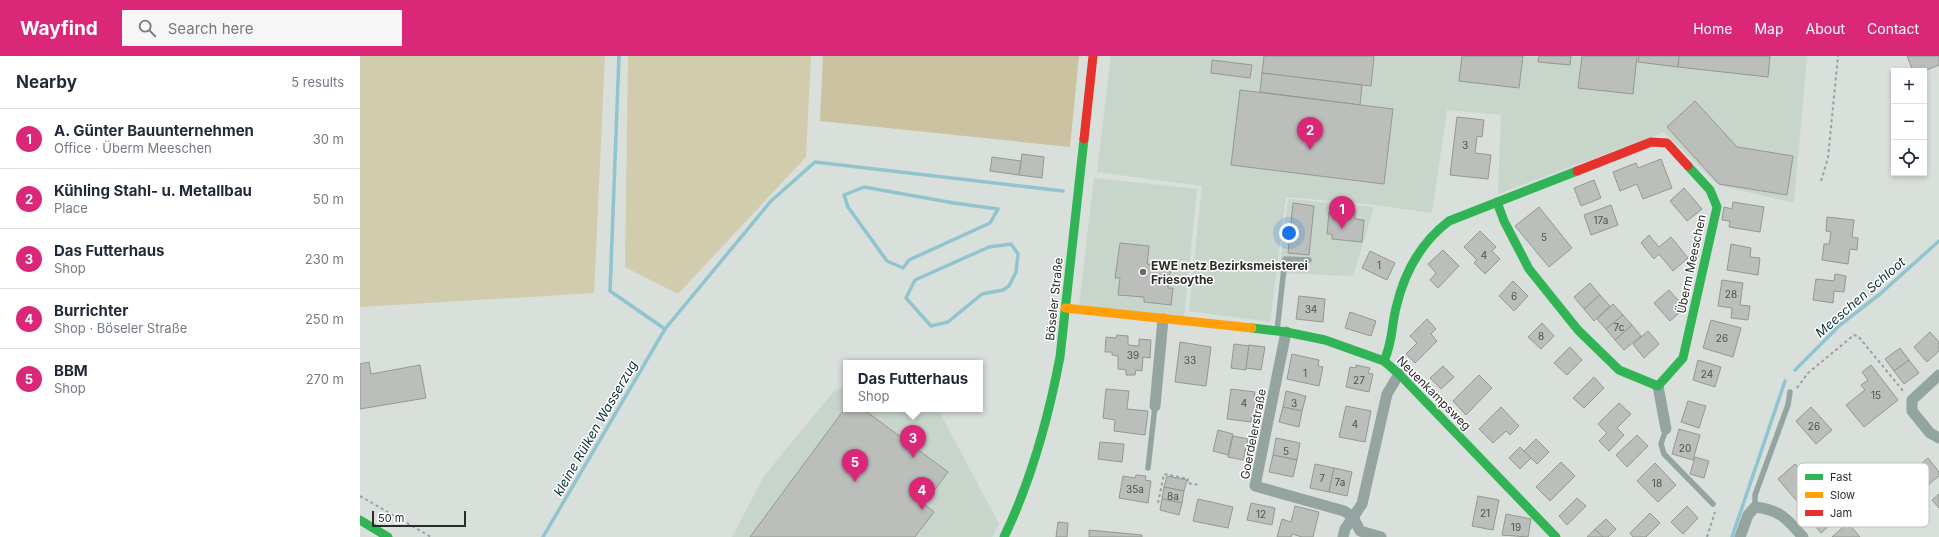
<!DOCTYPE html>
<html lang="en">
<head>
<meta charset="utf-8">
<style>
	body { margin:0; font-family:Inter,sans-serif; background:#f6f6f7; color:#1f2937 }
	.controls { position:absolute; right:12px; top:12px; display:grid; overflow:hidden; border-radius:0px; box-shadow:0 2px 6px #0003 }
	.controls button { width:36px; height:36px; display:grid; place-items:center; padding:0; border:0; border-bottom:1px solid #e0e1e3; background:#fff; color:#1f2937; font:20px sans-serif }
	.scale { position:absolute; left:12px; bottom:10px; width:94px; box-sizing:border-box; padding-left:4px; border:2px solid #292d2a; border-top:0; font-size:11px; line-height:14px; white-space:nowrap; color:#292d2a; -webkit-text-stroke:3px #fff; paint-order:stroke }
	.you { position:absolute; left:929px; top:177px; width:14px; height:14px; margin:-10px; border:3px solid #fff; border-radius:50%; background:#1a73e8; box-shadow:0 0 0 6px #1a73e833 }
	.badge { display:grid; place-items:center; width:26px; height:26px; border-radius:50%; background:#db2777; color:#fff; font-size:13px; font-weight:700 }
	.pin { position:absolute; translate:-50% -33px; filter:drop-shadow(0 1px 2px #0008) }
	.pin::after { content:''; position:absolute; top:21px; width:14px; height:12px; background:inherit; clip-path:polygon(0 0,100% 0,50% 100%) }
	.popup { position:absolute; left:483px; top:304px; width:140px; height:52px; box-sizing:border-box; display:grid; place-content:center; border-radius:0px; background:#fff; filter:drop-shadow(0 1px 3px #0005); font-size:13px; white-space:nowrap; color:#747a83 }
	.popup b { font-size:15px; color:#1f2937 }
	.popup::after { content:''; position:absolute; left:50%; top:100%; margin-left:-8px; border:8px solid transparent; border-top-color:#fff }
	.list { margin:0; padding:0; list-style:none }
	h2 { display:flex; justify-content:space-between; align-items:center; height:52px; margin:0; padding:0 16px; font-size:17px }
	h2 small { font-size:13px; font-weight:400; color:#747a83 }
	.list li { display:grid; grid-template-columns:26px 1fr auto; gap:12px; align-items:center; box-sizing:border-box; height:60px; padding:0 16px; border-top:1px solid #e0e1e3 }
	.list b { display:block; font-size:15px; white-space:nowrap }
	.list p { margin:0; font-size:13px; white-space:nowrap; color:#747a83 }
	.list em { font-size:13px; font-style:normal; color:#747a83 }
	.icon { flex:none; width:22px; height:22px; fill:none; stroke:currentColor; stroke-width:2; stroke-linecap:round; stroke-linejoin:round }
	.map { position:relative; flex:none; width:1579px; height:481px; overflow:hidden }
	header { display:flex; align-items:center; gap:24px; box-sizing:border-box; height:56px; padding:0 20px; background:#db2777; color:#fff }
	header strong { font-size:19px }
	nav { display:flex; gap:22px; margin-inline-start:auto; font-size:14px }
	.search { width:280px; height:36px; background:#f6f6f7; display:flex; align-items:center; gap:10px; box-sizing:border-box; padding:0 14px; border-radius:0px; color:#747a83; font-size:15px }
	main { display:flex }
	aside { flex:1; background:#fff }
	.map>svg:first-child { display:block }
	.built { fill:#c8d5cb }
	.green { fill:#d2ccaf }
	.forest { fill:#cac2a1 }
	.lines { fill:none; stroke-linecap:round; stroke-linejoin:round }
	.stream { stroke:#90c5d0; stroke-width:3.5 }
	.building { fill:#bbbeba; stroke:#949894 }
	.path { stroke:#95a19e; stroke-width:2; stroke-dasharray:3 3; stroke-linecap:butt }
	.lane { stroke:#94a4a1; stroke-width:5.5 }
	.street { stroke:#94a4a1; stroke-width:11 }
	.fast { stroke:#30b455; stroke-width:9 }
	.slow { stroke:#ff9f0a; stroke-width:9 }
	.jam { stroke:#e5322d; stroke-width:9 }
	.poi-dot { fill:#676b68; stroke:#fff; stroke-width:1.5 }
	.labels { text-anchor:middle; dominant-baseline:central; stroke-width:3; stroke-linejoin:round; paint-order:stroke }
	.number-label { font-size:10px; fill:#4e514e }
	.street-label { font-size:12px; fill:#292d2a; stroke:#fff }
	.poi-label { font-size:12px; font-weight:bold; fill:#292d2a; stroke:#fff; text-anchor:start }
	.water-label { font-size:13px; font-style:italic; fill:#0b3038; stroke:#fff }
	.key { fill:#fff; stroke:#bfc0bf; stroke-width:1 }
	.key-label { font-size:11px; fill:#292d2a }
</style>
</head>
<body>
<header>
<strong>Wayfind</strong>
<div class="search"><svg class="icon" aria-label="search" viewBox="0 0 24 24"><circle cx="10" cy="10" r="6"/><path d="M15 15l6 6"/></svg>Search here</div>
<nav><a>Home</a><a>Map</a><a>About</a><a>Contact</a></nav>
</header>
<main>
<aside>
<h2>Nearby<small>5 results</small></h2>
<ul class="list">
<li><span class="badge">1</span><div><b>A. Günter Bauunternehmen</b><p>Office · Überm Meeschen</p></div><em>30 m</em></li>
<li><span class="badge">2</span><div><b>Kühling Stahl- u. Metallbau</b><p>Place</p></div><em>50 m</em></li>
<li><span class="badge">3</span><div><b>Das Futterhaus</b><p>Shop</p></div><em>230 m</em></li>
<li><span class="badge">4</span><div><b>Burrichter</b><p>Shop · Böseler Straße</p></div><em>250 m</em></li>
<li><span class="badge">5</span><div><b>BBM</b><p>Shop</p></div><em>270 m</em></li>
</ul>
</aside>
<div class="map">
<svg width="1579" height="481" viewBox="0 0 1579 481">
	<rect width="100%" height="100%" fill="#d9dfda"/>
	<g class="built">
		<polygon points="751,0 1447,0 1434,147 1358,129 1304,76 1138,138 1141,59 1087,54 1072,157 1016,149 926,141 910,266 829,255 842,130 737,116"/>
		<polygon points="734,122 837,133 824,261 719,249"/>
		<polygon points="928,143 1014,151 993,220 919,217"/>
		<polygon points="486,330 486,353 578,353 639,468 632,481 372,481 404,420 474,335"/>
	</g>
	<g class="green">
		<polygon points="0,0 245,0 234,237 0,251"/>
		<polygon points="268,0 451,0 446,101 318,238 265,211"/>
	</g>
	<polygon class="forest" points="463,0 719,0 710,91 460,65"/>
	<g class="lines">
		<g class="stream">
			<polyline points="259,0 250,235 305,273"/>
			<polygon points="504,131 594,147 638,153 630,167 549,204 543,212 527,205 488,151 484,139"/>
			<polygon points="651,188 658,198 656,216 649,230 643,234 622,238 588,266 571,270 546,242 555,224 629,191"/>
			<polyline points="1435,314 1480,269 1520,238 1579,185"/>
			<polyline points="183,481 305,273 411,145 455,106 703,135"/>
			<polyline points="1372,481 1425,325"/>
		</g>
	</g>
	<g class="building">
		<polygon points="904,0 1014,0 1011,30 902,17"/>
		<polygon points="1102,0 1163,0 1159,32 1099,25"/>
		<polygon points="1179,0 1211,0 1210,9 1178,6"/>
		<polygon points="1222,0 1277,0 1273,38 1218,32"/>
		<polygon points="1279,0 1319,0 1318,11 1278,6"/>
		<polygon points="1319,0 1410,0 1408,21 1318,11"/>
		<polygon points="1547,0 1579,0 1579,9 1564,15 1553,15"/>
		<polygon points="852,4 892,9 890,22 851,17"/>
		<polygon points="902,17 1002,29 1000,49 900,36"/>
		<polygon points="880,34 1033,53 1024,128 871,109"/>
		<polygon points="1335,45 1377,91 1433,100 1427,139 1359,128 1307,71"/>
		<polygon points="1097,61 1124,64 1122,81 1117,80 1115,97 1131,99 1128,123 1090,119"/>
		<polygon points="662,98 684,101 682,122 659,119"/>
		<polygon points="632,101 661,105 659,119 630,115"/>
		<polygon points="1301,103 1312,132 1283,143 1277,128 1260,135 1253,116 1276,107 1278,112"/>
		<polygon points="1234,124 1241,142 1221,150 1214,132"/>
		<polygon points="1324,132 1342,153 1327,165 1310,145"/>
		<polygon points="1373,146 1404,151 1400,176 1369,171 1370,165 1362,164 1364,151 1372,153"/>
		<polygon points="933,147 954,150 949,199 928,197"/>
		<polygon points="1251,149 1258,169 1231,179 1224,159"/>
		<polygon points="974,151 995,153 995,163 1004,164 1002,186 972,183 972,178 967,178 969,156 974,156"/>
		<polygon points="1179,151 1212,192 1189,211 1155,170"/>
		<polygon points="1467,161 1494,164 1492,181 1498,182 1497,194 1490,193 1488,208 1462,204 1464,188 1469,188 1470,183 1471,176 1466,175"/>
		<polygon points="1120,175 1136,191 1132,195 1140,203 1125,218 1114,207 1117,204 1104,191"/>
		<polygon points="1289,179 1299,191 1311,181 1328,202 1313,215 1299,198 1294,203 1281,187"/>
		<polygon points="760,187 789,190 787,208 811,211 808,232 813,232 811,249 784,246 784,241 758,239 760,222 755,222"/>
		<polygon points="1371,188 1391,192 1390,201 1400,202 1398,219 1367,214"/>
		<polygon points="1083,194 1099,210 1078,232 1070,224 1076,217 1068,208"/>
		<polygon points="1010,195 1035,207 1027,224 1002,212"/>
		<polygon points="1475,218 1486,220 1484,236 1474,235 1473,247 1453,244 1456,223 1474,225"/>
		<polygon points="1362,224 1383,227 1380,249 1390,250 1388,264 1371,262 1372,252 1358,250"/>
		<polygon points="1153,225 1168,240 1154,255 1139,240"/>
		<polygon points="1230,227 1240,239 1224,253 1214,241"/>
		<polygon points="1309,234 1325,252 1310,265 1294,247"/>
		<polygon points="1240,239 1250,250 1234,265 1224,253"/>
		<polygon points="939,240 965,243 963,266 936,263"/>
		<polygon points="1253,248 1263,259 1246,273 1237,263"/>
		<polygon points="990,256 1016,265 1011,280 985,272"/>
		<polygon points="1263,259 1272,269 1255,284 1246,273"/>
		<polygon points="1067,263 1076,273 1071,278 1077,285 1055,307 1046,298 1057,287 1050,280"/>
		<polygon points="1351,264 1381,272 1373,301 1343,292"/>
		<polygon points="1182,267 1194,280 1181,293 1168,281"/>
		<polygon points="1272,269 1281,280 1264,294 1255,284"/>
		<polygon points="1288,275 1299,288 1284,302 1273,288"/>
		<polygon points="1570,276 1579,286 1579,295 1567,306 1554,291"/>
		<polygon points="757,279 768,280 768,289 779,290 779,283 791,284 790,302 783,301 782,315 776,314 775,319 766,319 766,314 758,313 758,300 752,299 752,296 745,296 746,281 756,282"/>
		<polygon points="820,286 851,291 846,330 815,326"/>
		<polygon points="874,288 889,290 886,314 871,312"/>
		<polygon points="889,289 905,291 901,314 886,312"/>
		<polygon points="1210,291 1222,304 1207,319 1194,307"/>
		<polygon points="1540,292 1549,304 1534,315 1525,303"/>
		<polygon points="932,298 959,304 958,310 963,311 959,330 927,323"/>
		<polygon points="1338,304 1361,311 1355,331 1333,324"/>
		<polygon points="1549,304 1559,317 1544,328 1534,315"/>
		<polygon points="9,306 11,318 60,309 66,342 0,353 0,308"/>
		<polygon points="996,309 1010,312 1008,317 1013,318 1009,336 986,331 990,311 996,312"/>
		<polygon points="1511,309 1538,344 1504,371 1486,349 1505,334 1501,329 1508,324 1502,316"/>
		<polygon points="1083,310 1094,321 1081,333 1070,322"/>
		<polygon points="1119,319 1132,332 1106,359 1093,345"/>
		<polygon points="1234,321 1244,332 1224,352 1213,342"/>
		<polygon points="746,333 769,335 767,353 788,355 785,379 754,375 755,364 743,362"/>
		<polygon points="871,333 895,336 894,342 899,343 897,358 892,358 891,366 867,363"/>
		<polygon points="926,335 946,340 942,355 923,351"/>
		<polygon points="1328,345 1346,350 1339,372 1321,366"/>
		<polygon points="1259,347 1271,358 1257,372 1264,379 1249,395 1239,385 1247,377 1238,368"/>
		<polygon points="986,350 1011,355 1005,386 979,381"/>
		<polygon points="486,351 486,353 503,353 588,416 564,448 574,456 557,478 555,481 390,481"/>
		<polygon points="923,351 942,355 939,371 919,366"/>
		<polygon points="1141,351 1159,370 1150,379 1146,375 1133,387 1119,373"/>
		<polygon points="1451,351 1472,374 1456,388 1436,365"/>
		<polygon points="1319,373 1340,379 1333,404 1312,398"/>
		<polygon points="858,374 873,378 868,399 853,395"/>
		<polygon points="1277,379 1288,390 1267,411 1256,399"/>
		<polygon points="873,380 888,383 883,404 868,401"/>
		<polygon points="916,382 940,387 937,404 913,399"/>
		<polygon points="1176,383 1189,396 1177,408 1164,395"/>
		<polygon points="740,386 764,388 762,406 738,403"/>
		<polygon points="1160,391 1171,402 1160,413 1149,402"/>
		<polygon points="913,399 937,404 933,421 909,416"/>
		<polygon points="1335,401 1349,405 1344,422 1330,418"/>
		<polygon points="1568,402 1579,416 1579,420 1570,427 1557,411"/>
		<polygon points="1201,406 1215,420 1190,445 1176,431"/>
		<polygon points="1295,407 1316,429 1298,446 1277,425"/>
		<polygon points="955,408 974,412 969,436 950,432"/>
		<polygon points="1435,408 1448,424 1456,418 1466,430 1442,451 1418,423"/>
		<polygon points="1557,411 1570,428 1559,437 1546,420"/>
		<polygon points="974,412 992,416 987,440 969,436"/>
		<polygon points="776,419 786,420 785,424 791,425 788,447 759,442 763,420 775,422"/>
		<polygon points="807,420 827,424 824,435 804,431"/>
		<polygon points="804,431 824,435 822,447 802,443"/>
		<polygon points="1474,431 1484,442 1469,456 1459,444"/>
		<polygon points="1579,438 1579,452 1572,444"/>
		<polygon points="1118,440 1139,444 1133,474 1112,470"/>
		<polygon points="1217,442 1226,450 1207,469 1199,460"/>
		<polygon points="802,443 822,447 819,459 800,454"/>
		<polygon points="838,443 873,451 868,472 833,465"/>
		<polygon points="891,447 915,452 912,469 887,464"/>
		<polygon points="935,450 959,456 953,481 942,481 932,478 931,481 917,481 922,463 931,466"/>
		<polygon points="1327,450 1338,462 1323,478 1311,466"/>
		<polygon points="1464,450 1476,464 1461,477 1449,463"/>
		<polygon points="1290,457 1300,467 1286,481 1273,481 1270,477"/>
		<polygon points="1146,458 1171,463 1168,481 1142,479"/>
		<polygon points="1246,463 1256,473 1248,481 1243,481 1235,473"/>
		<polygon points="698,466 708,467 707,481 696,481"/>
		<polygon points="1488,467 1500,481 1472,481"/>
		<polygon points="1235,473 1243,481 1227,481"/>
		<polygon points="729,474 782,479 782,481 729,481"/>
	</g>
	<g class="lines">
		<g class="path">
			<polyline points="1461,125 1468,102 1478,0"/>
			<polyline points="1437,332 1448,317 1494,279 1498,280 1544,336"/>
			<polyline points="0,440 71,481"/>
			<polyline points="798,447 804,418 828,423 827,427 840,429"/>
			<polyline points="1347,481 1355,456"/>
		</g>
		<g class="lane">
			<polyline points="917,275 925,203 949,204"/>
			<polyline points="1306,373 1301,388 1304,398 1353,448"/>
			<polyline points="788,412 795,350"/>
			<polyline points="1395,451 1395,439 1428,349 1430,336"/>
		</g>
		<g class="street">
			<polyline points="926,276 895,430 984,455 993,461 1000,475 1021,481"/>
			<polyline points="1579,319 1552,344 1552,355 1570,377 1579,382"/>
			<polyline points="1298,330 1306,373"/>
			<polyline points="795,350 803,263"/>
			<polyline points="983,481 985,473 1002,448 1027,338 1039,318"/>
			<path d="M1380,481L1388,459L1395,451C1421,454 1427,463 1443,481"/>
		</g>
		<g class="fast">
			<polyline points="1137,146 1144,165 1169,213 1218,274 1259,314 1298,330 1323,302 1357,151 1350,134 1328,110"/>
			<polyline points="892,272 926,276 965,284 1024,305 1039,318 1196,481"/>
			<path d="M1024,305C1033,285 1031,272 1036,252C1044,217 1060,187 1089,165L1217,115"/>
			<polyline points="0,464 28,481"/>
			<path d="M644,481C672,423 688,364 700,301L724,83"/>
		</g>
		<polyline class="slow" points="705,252 892,272"/>
		<g class="jam">
			<polyline points="724,83 733,0"/>
			<polyline points="1217,115 1291,86 1307,87 1328,110"/>
		</g>
	</g>
	<circle class="poi-dot" cx="783" cy="216" r="4"/>
	<g class="labels">
		<g class="number-label">
			<text x="1105" y="89">3</text>
			<text x="1241" y="164">17a</text>
			<text x="1184" y="181">5</text>
			<text x="1124" y="199">4</text>
			<text x="1019" y="209">1</text>
			<text x="1371" y="238">28</text>
			<text x="1154" y="240">6</text>
			<text x="951" y="253">34</text>
			<text x="1259" y="271">7c</text>
			<text x="1181" y="280">8</text>
			<text x="1362" y="282">26</text>
			<text x="773" y="299">39</text>
			<text x="830" y="304">33</text>
			<text x="945" y="317">1</text>
			<text x="1347" y="318">24</text>
			<text x="999" y="324">27</text>
			<text x="1516" y="339">15</text>
			<text x="884" y="347">4</text>
			<text x="934" y="347">3</text>
			<text x="995" y="368">4</text>
			<text x="1454" y="370">26</text>
			<text x="1325" y="392">20</text>
			<text x="926" y="395">5</text>
			<text x="962" y="422">7</text>
			<text x="980" y="426">7a</text>
			<text x="1297" y="427">18</text>
			<text x="775" y="433">35a</text>
			<text x="813" y="440">8a</text>
			<text x="1125" y="457">21</text>
			<text x="901" y="458">12</text>
			<text x="1156" y="471">19</text>
		</g>
		<g class="street-label">
			<text transform="translate(1331 208) rotate(-78)">Überm Meeschen</text>
			<text transform="translate(694 243) rotate(-84)">Böseler Straße</text>
			<text transform="translate(1074 337) rotate(45)">Neuenkampsweg</text>
			<text transform="translate(893 378) rotate(-79)">Goerdelerstraße</text>
		</g>
		<g class="poi-label">
			<text x="791" y="209">EWE netz Bezirksmeisterei<tspan x="791" dy="14">Friesoythe</tspan></text>
		</g>
		<g class="water-label">
			<text transform="translate(1500 241) rotate(-41)">Meeschen Schloot</text>
			<text transform="translate(235 372) rotate(-60)">kleine Rülken Wasserzug</text>
		</g>
	</g>
	<rect x="1437" y="407" width="132" height="64" rx="6" class="key"/>
	<rect x="1445" y="418" width="18" height="6" fill="#30b455"/>
	<rect x="1445" y="436" width="18" height="6" fill="#ff9f0a"/>
	<rect x="1445" y="454" width="18" height="6" fill="#e5322d"/>
	<g class="key-label">
		<text x="1470" y="425">Fast</text>
		<text x="1470" y="443">Slow</text>
		<text x="1470" y="461">Jam</text>
	</g>
</svg>
<div class="controls">
<button>+</button>
<button>−</button>
<button><svg class="icon" aria-label="locate" viewBox="0 0 24 24"><circle cx="12" cy="12" r="6"/><path d="M12 2v4M12 18v4M2 12h4M18 12h4"/></svg></button>
</div>
<div class="scale">50 m</div>
<div class="you"></div>
<div class="pin badge" style="left:982px;top:173px">1</div>
<div class="pin badge" style="left:950px;top:94px">2</div>
<div class="pin badge" style="left:553px;top:402px">3</div>
<div class="popup"><b>Das Futterhaus</b>Shop</div>
<div class="pin badge" style="left:562px;top:454px">4</div>
<div class="pin badge" style="left:495px;top:426px">5</div>
</div>
</main>
</body>
</html>
